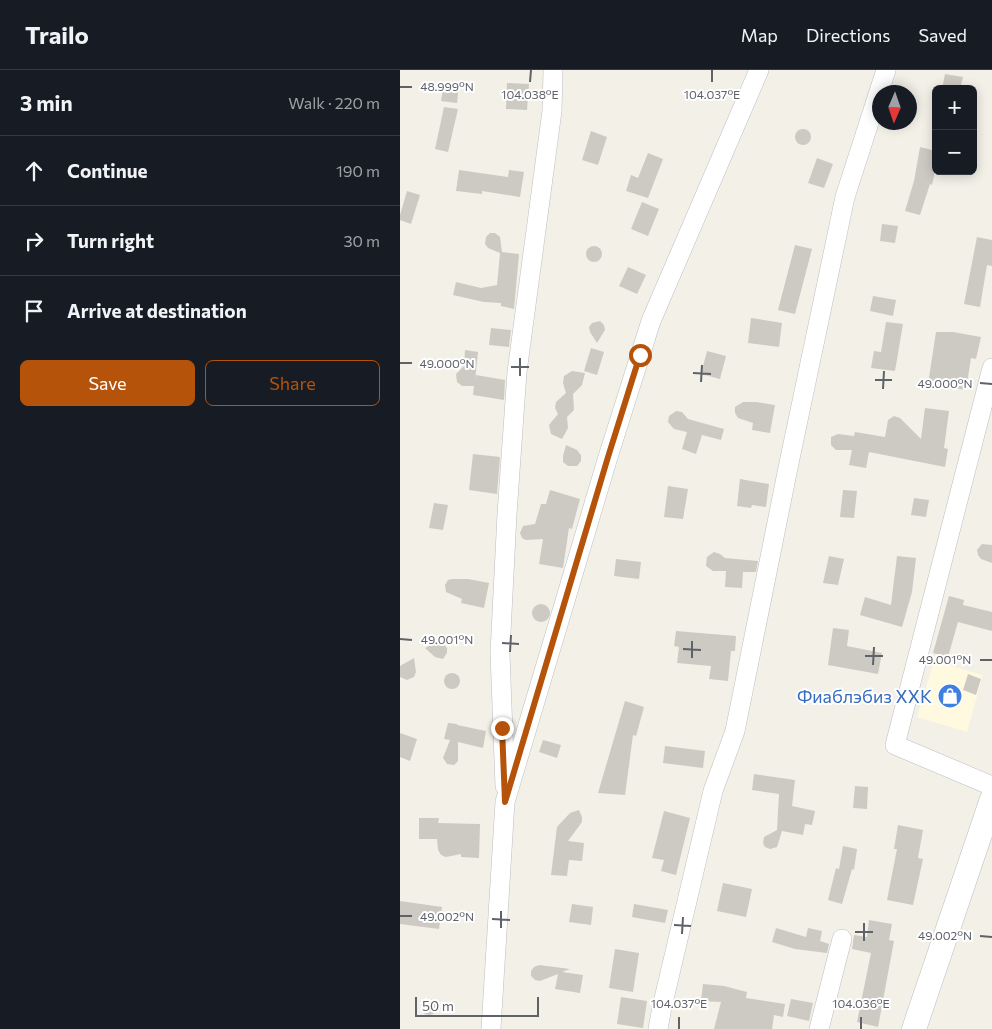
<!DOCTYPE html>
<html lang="en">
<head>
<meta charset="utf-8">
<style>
	body { margin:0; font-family:Commissioner,sans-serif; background:#20242c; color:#f1f3f6 }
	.controls { position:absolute; right:15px; top:15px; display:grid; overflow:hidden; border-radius:8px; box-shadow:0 2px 12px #0003 }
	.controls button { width:45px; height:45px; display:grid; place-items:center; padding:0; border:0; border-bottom:1px solid #363941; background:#171b24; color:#f1f3f6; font:25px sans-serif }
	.compass { position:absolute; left:472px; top:15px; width:45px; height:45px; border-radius:50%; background:#171b24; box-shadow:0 2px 12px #0003; rotate:182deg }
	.scale { position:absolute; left:15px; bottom:12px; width:124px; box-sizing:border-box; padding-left:5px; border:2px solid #5e6269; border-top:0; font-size:14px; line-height:18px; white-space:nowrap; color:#5e6269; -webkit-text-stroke:4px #fff; paint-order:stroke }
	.stop { position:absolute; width:15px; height:15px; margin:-11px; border:4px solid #b45309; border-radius:50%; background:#fff }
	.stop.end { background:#b45309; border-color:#fff; box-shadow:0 1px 5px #0008 }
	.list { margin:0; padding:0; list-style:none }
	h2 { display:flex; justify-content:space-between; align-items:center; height:65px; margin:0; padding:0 20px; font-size:21px }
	h2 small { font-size:16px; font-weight:400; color:#9ea1a6 }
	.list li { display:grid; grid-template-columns:32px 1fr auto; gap:15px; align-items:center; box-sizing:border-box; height:70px; padding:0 20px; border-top:1px solid #363941 }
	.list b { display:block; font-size:19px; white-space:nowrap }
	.list em { font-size:16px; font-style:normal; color:#9ea1a6 }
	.actions { display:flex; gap:10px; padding:15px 20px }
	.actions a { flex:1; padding:11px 0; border:1px solid #b45309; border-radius:8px; text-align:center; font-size:18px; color:#b45309 }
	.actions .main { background:#b45309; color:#fff }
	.icon { flex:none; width:28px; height:28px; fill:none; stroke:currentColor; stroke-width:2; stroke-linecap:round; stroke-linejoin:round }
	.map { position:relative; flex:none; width:592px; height:959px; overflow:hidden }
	header { display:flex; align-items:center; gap:30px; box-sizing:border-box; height:70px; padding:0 25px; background:#171b24; border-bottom:1px solid #363941 }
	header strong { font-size:24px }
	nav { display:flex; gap:28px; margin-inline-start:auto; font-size:18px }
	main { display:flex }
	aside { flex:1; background:#171b24 }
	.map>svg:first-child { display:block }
	.commercial { fill:#fff9df }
	.building { fill:#cdcac4 }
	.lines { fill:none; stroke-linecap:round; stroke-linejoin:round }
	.minor-casing { stroke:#bcbec3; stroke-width:20 }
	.tertiary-casing { stroke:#bcbec3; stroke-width:25 }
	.minor { stroke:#fff; stroke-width:19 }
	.tertiary { stroke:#fff; stroke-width:24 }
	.route { stroke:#b45309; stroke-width:6 }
	.ticks { fill:none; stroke:#5e6269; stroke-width:2 }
	.labels { text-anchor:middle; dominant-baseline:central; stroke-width:4; stroke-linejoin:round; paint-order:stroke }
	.shop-label { font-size:18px; fill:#366cbe; stroke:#fff; text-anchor:end }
	.ticks-label { font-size:12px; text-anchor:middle; fill:#5e6269; stroke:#fff; stroke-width:4; stroke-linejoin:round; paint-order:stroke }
</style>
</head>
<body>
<header>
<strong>Trailo</strong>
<nav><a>Map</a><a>Directions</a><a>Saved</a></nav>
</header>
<main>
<aside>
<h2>3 min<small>Walk · 220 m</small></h2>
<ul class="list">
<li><svg class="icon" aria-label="ahead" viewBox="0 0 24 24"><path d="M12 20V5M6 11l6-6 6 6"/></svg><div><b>Continue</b></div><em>190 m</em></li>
<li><svg class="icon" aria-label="right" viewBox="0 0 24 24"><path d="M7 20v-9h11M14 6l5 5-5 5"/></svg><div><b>Turn right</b></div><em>30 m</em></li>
<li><svg class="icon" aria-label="arrive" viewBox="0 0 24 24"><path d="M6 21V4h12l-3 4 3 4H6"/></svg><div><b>Arrive at destination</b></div></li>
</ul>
<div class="actions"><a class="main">Save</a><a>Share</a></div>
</aside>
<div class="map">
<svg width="592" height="959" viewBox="0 0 592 959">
	<rect width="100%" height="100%" fill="#f2f0e7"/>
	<polygon class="commercial" points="534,591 583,605 567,662 517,647"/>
	<g class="building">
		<polygon points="545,4 563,7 560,19 542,19"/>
		<polygon points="44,13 59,15 57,33 41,31"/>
		<polygon points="107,13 129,14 127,40 106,39"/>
		<polygon points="44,37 58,39 48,82 35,79"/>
		<circle cx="403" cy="67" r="8"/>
		<polygon points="191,61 207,67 198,95 182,90"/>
		<polygon points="520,77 536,81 536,97 532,115 530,114 520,145 505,141 514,111"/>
		<polygon points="248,83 263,89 248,128 226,121 231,105 238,108"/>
		<polygon points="417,88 433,94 424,118 408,113"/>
		<polygon points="59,100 108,107 109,100 124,102 120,127 82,121 82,124 56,121"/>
		<polygon points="7,121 20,125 11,154 0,150 0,145"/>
		<polygon points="242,132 259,139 248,166 231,159"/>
		<polygon points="482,154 498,156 495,173 480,171"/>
		<polygon points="90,163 95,163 100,167 102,182 119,184 114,239 101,236 101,233 84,232 53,225 56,212 81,218 97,215 100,183 88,178 85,174 86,167"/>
		<polygon points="577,167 592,170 592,196 587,195 580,237 564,234"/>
		<polygon points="395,175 412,179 395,244 378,240"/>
		<circle cx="194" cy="184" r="8"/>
		<polygon points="228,197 246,205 237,224 219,216"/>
		<polygon points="473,226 496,230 493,246 470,241"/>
		<polygon points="351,248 382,253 379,277 348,273"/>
		<polygon points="200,251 204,255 205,260 197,273 190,262 189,257 192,253"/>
		<polygon points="486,252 503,254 495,301 471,298 474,281 481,282"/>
		<polygon points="91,258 111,260 109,277 89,275"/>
		<polygon points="536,262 553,262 581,267 576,289 571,288 566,320 528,314"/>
		<polygon points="191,278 204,282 197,305 184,301"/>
		<polygon points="65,280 78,282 75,311 76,305 105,310 104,330 73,325 74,316 62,316 57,312 56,304 64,296"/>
		<polygon points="307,281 326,286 320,309 301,304"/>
		<polygon points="172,301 185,303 182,315 173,324 174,340 167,347 168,358 162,369 151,364 149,355 158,344 155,338 156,332 166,323 163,313 164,306"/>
		<polygon points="343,332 356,332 375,335 370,363 352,360 353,353 338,348 335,343 335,337"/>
		<polygon points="525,338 549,341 544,378 548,379 545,397 469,382 466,398 449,395 452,380 436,380 431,375 431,367 438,364 454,366 455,362 485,367 488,350 494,346 500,348 521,369"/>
		<polygon points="276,341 282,342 288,349 324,359 321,370 302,365 296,384 282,379 287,362 274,359 268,352 269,346"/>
		<polygon points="166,375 177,380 181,385 181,391 177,396 168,396 163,392 163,386"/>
		<polygon points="73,384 100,387 97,424 69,420"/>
		<polygon points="340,409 369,414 366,437 352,435 351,438 337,436"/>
		<polygon points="268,416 288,419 283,449 264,447"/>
		<polygon points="150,420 180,429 172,459 169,458 163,498 139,494 143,469 126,470 122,468 120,463 123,456 135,454 141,434 146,434"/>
		<polygon points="443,420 457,421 454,448 440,447"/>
		<polygon points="514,428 529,430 526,447 511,445"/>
		<polygon points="34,433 48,435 43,460 29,458"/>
		<polygon points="582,474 592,475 592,493 581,489 578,485 577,480"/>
		<polygon points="314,482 320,484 325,488 358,491 356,502 343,502 342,518 325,517 326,501 313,501 306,496 307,487"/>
		<polygon points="429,486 444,489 438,515 423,513"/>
		<polygon points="497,486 516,488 512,522 502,557 460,545 465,527 491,535"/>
		<polygon points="216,489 241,492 239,509 214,506"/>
		<polygon points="52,509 68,509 89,513 84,538 61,533 62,529 46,522 45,515 48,510"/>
		<polygon points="549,526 564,530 563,535 592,542 592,561 558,552 548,587 533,583"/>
		<circle cx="141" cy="543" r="9"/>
		<polygon points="433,558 449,560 447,576 482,583 478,604 428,595"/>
		<polygon points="276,561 336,566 335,581 331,581 328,611 309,609 311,596 277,593 279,577 274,576"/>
		<polygon points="37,572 42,572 47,578 47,583 43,589 35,587 25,578"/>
		<polygon points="14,588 16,602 14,607 7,610 0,607 0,596"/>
		<circle cx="52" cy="611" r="8"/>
		<polygon points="568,604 581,609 576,625 563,620"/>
		<polygon points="225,631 244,637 236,666 233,665 225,725 198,723"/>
		<polygon points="48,653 57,654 57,655 86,661 83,678 58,672 58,691 54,695 47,694 43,688 50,670 44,669"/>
		<polygon points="0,663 17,669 10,691 0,687"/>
		<polygon points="143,670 161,675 157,688 139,682"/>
		<polygon points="265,676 305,681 303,698 263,693"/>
		<polygon points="354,704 395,710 392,736 415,741 412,755 405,754 403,765 382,761 377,777 370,779 365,777 363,773 364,767 377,760 379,724 352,720"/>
		<polygon points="455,716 468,717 467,739 453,738"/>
		<polygon points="179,740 182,747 182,752 168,771 184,773 182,791 169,790 167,806 151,805 157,757 170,743"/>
		<polygon points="264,741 290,748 276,805 261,801 264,790 252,788"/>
		<polygon points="19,748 39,748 38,753 80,754 79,788 61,787 61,784 46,787 41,785 38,780 37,769 19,769"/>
		<polygon points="498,755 523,760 518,788 523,789 513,835 487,830 497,779 494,779"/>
		<polygon points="443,776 457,779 454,800 452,799 442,834 428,830 436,798 439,799"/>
		<polygon points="323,813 352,819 346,847 317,841"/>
		<polygon points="0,831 42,837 39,859 0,854"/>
		<polygon points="172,834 193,837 191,855 169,852"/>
		<polygon points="234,834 268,840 265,853 232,847"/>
		<polygon points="469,850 492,854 489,870 494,871 478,957 457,952 471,883 452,879 454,865 467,867"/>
		<polygon points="376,858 406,867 408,858 422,861 420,871 429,874 427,883 395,879 372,872"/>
		<polygon points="215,879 239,883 233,922 209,918"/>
		<polygon points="139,895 170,899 162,902 183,905 180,923 155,919 158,904 140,911 135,910 131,906 131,901 134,897"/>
		<polygon points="303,914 324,916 347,922 346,928 385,934 383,947 374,945 372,959 314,959 321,932 301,931"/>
		<polygon points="221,927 247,931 243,958 217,954"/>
		<circle cx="29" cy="937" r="8"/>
		<polygon points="391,929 413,933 409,951 387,946"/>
	</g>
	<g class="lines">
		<defs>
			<g id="minor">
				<polyline points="592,298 495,675 592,716"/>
				<polyline points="105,716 100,583 107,444 117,302 152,41 153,0"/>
				<polyline points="91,959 105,732 208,387 251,251 359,0"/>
				<polyline points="258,959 262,937 313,721 335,661 389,393 445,127 486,0"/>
				<polyline points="419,959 442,869"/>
			</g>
			<polyline id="tertiary" points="514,959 592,729"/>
		</defs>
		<use href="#minor" class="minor-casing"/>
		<use href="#tertiary" class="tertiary-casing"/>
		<use href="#minor" class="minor"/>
		<use href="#tertiary" class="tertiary"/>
	</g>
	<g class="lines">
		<polyline class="route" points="102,658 105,732 208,387 240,285"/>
	</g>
	<path class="ticks" d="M130,12L131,0M312,12V0M0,17H12M0,293H12M111,297H129M293,303L311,304M120,306V288M475,310H492M301,312L302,295M580,313L592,314M483,319L484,301M0,569L12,570M102,573L119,574M283,579L301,580M110,582L111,565M465,586H483M292,588V571M580,590H592M473,595L474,577M0,846H12M92,849L110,850M274,855L291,856M101,858V841M455,862H473M282,864L283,847M580,866L592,867M464,871V853M279,959V947M461,959V947"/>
	<defs>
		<symbol id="shop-disc" viewBox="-11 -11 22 22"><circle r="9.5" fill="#3f7fe0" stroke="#fff"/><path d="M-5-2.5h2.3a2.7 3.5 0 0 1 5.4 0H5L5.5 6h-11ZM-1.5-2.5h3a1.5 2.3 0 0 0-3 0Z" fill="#fff"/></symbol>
	</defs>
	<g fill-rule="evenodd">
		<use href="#shop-disc" x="536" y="612" width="28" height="28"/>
	</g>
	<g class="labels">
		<g class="shop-label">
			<text x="532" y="626">Фиаблэбиз ХХК</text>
		</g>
	</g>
	<g class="ticks-label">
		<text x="47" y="21">48.999°N</text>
		<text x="130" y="29">104.038°E</text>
		<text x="312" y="29">104.037°E</text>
		<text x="47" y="298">49.000°N</text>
		<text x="545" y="318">49.000°N</text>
		<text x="47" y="574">49.001°N</text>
		<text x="545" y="594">49.001°N</text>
		<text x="47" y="851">49.002°N</text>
		<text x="545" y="870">49.002°N</text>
		<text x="279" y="938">104.037°E</text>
		<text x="461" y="938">104.036°E</text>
	</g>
</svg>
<div class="controls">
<button>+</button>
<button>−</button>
</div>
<svg class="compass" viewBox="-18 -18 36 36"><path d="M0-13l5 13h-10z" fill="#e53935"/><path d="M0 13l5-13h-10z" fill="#9ea1a6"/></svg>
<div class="scale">50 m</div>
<div class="stop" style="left:240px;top:285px"></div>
<div class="stop end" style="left:102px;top:658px"></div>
</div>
</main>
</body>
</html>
